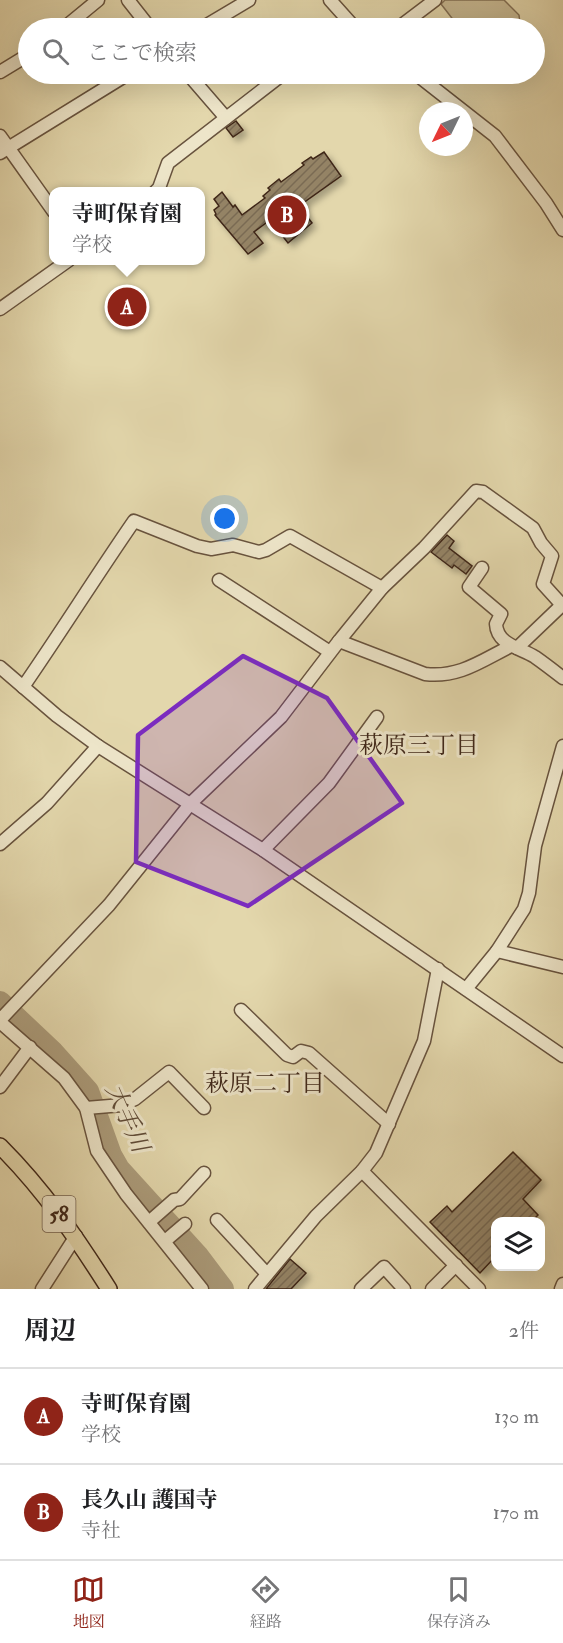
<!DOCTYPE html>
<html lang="ja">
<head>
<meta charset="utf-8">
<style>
	body { margin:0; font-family:"IM FELL Double Pica","Noto Serif JP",serif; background:#f6f6f6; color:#202124 }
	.controls { position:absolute; right:18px; bottom:18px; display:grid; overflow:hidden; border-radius:12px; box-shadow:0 6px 24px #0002 }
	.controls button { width:54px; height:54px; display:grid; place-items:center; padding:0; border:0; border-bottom:2px solid #e0e0e0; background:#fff; color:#202124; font:30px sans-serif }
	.compass { position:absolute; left:419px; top:102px; width:54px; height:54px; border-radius:50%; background:#fff; box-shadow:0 6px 24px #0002; rotate:227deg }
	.you { position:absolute; left:225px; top:519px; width:21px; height:21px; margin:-15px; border:4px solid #fff; border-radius:50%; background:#1a73e8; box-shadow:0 0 0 9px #1a73e833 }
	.badge { display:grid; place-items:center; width:39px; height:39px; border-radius:50%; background:#8f2418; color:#fff; font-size:20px; font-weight:700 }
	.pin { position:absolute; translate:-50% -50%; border:3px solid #fff; box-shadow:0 2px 6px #0006 }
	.popup { position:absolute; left:49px; top:187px; width:156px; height:78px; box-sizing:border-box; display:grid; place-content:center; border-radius:12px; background:#fff; filter:drop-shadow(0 2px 4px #0005); font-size:20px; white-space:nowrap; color:#757577 }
	.popup b { font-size:22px; color:#202124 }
	.popup::after { content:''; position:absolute; left:50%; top:100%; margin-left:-12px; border:12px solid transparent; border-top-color:#fff }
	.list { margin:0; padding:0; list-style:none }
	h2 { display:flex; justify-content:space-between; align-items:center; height:78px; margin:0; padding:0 24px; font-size:26px }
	h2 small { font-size:20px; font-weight:400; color:#757577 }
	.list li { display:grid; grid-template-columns:39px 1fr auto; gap:18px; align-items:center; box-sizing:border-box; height:96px; padding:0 24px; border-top:2px solid #e0e0e0 }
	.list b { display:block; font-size:22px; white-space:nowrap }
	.list p { margin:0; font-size:20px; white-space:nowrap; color:#757577 }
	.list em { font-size:20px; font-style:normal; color:#757577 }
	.icon { flex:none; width:33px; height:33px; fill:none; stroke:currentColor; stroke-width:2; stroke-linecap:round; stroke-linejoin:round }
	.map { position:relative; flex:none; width:563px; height:1289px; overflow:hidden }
	.search { position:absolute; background:#fff; box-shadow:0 6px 24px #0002; left:18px; right:18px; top:18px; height:66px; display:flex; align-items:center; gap:15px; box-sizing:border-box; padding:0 21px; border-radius:33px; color:#757577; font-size:22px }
	.sheet { height:270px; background:#fff }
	nav { display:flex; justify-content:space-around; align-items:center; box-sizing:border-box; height:84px; border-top:2px solid #e0e0e0; background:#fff; font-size:16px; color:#757577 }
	nav a { display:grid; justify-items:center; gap:3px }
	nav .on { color:#8f2418 }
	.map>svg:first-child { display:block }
	.park { fill:#c7b993; stroke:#837056; stroke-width:1.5 }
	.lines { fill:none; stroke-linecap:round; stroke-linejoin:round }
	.river { stroke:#ab9b7a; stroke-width:22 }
	.building { fill:url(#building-hatch); stroke:#3f2719; stroke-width:1.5; filter:url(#shadow) }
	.minor-casing { stroke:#68533e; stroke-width:15 }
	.major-casing { stroke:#3f2719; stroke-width:18 }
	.minor { stroke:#ede5c9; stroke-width:12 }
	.major { stroke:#e3d7ac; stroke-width:15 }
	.marked { fill:#7b2cbf; fill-opacity:0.2; stroke:#7b2cbf; stroke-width:4.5; stroke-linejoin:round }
	.labels { text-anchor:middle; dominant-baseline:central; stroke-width:6; stroke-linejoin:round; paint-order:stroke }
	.shield { fill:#ede5c9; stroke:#73604e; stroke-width:1.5 }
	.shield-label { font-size:21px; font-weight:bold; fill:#3f2719 }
	.neighbourhood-label { font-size:24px; fill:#3f2719; stroke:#ede5c9 }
	.water-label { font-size:24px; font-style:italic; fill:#5f4a36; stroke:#ede5c9 }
</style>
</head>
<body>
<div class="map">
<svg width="563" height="1289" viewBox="0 0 563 1289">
	<defs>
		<pattern id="building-hatch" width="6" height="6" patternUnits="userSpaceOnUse" patternTransform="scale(1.5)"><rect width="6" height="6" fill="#948365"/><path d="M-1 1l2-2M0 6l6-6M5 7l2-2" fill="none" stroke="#7a6b52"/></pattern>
		<filter id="shadow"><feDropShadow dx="4.5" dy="4.5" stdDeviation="3" flood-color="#0004"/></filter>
	</defs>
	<rect width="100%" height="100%" fill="#e3d7ac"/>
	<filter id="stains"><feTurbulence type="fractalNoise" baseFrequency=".00333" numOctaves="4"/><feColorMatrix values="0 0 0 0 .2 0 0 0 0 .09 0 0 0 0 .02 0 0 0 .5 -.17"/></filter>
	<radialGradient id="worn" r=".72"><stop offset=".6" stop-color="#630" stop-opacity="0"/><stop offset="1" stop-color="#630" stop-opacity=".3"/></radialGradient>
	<polygon class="park" points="445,0 504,0 519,15 520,23 516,28 462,28 458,26 441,4"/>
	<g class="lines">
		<polyline class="river" points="0,1002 53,1052 88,1091 111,1155 119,1169 198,1256 223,1289"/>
	</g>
	<g class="building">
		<polygon points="236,121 243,130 233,137 226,128"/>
		<polygon points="324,152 341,176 299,206 312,223 288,243 270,220 254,232 263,243 248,254 215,215 216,214 214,210 219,206 214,199 222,192 233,207 235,205 242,215 265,198 263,196 270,190 268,188 279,179 281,182 304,165 302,163 311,157 313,159"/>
		<polygon points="447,535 454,541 449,548 472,566 466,574 454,565 452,568 431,552"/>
		<polygon points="513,1152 541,1180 523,1199 538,1215 532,1221 495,1221 495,1257 480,1273 430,1222 447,1206 452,1212"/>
		<polygon points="290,1259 306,1273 291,1289 266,1289"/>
	</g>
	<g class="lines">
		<defs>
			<g id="minor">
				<polyline points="128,0 150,28"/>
				<polyline points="330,0 355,28"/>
				<polyline points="64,28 98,0"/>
				<polyline points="202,28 249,0"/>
				<polyline points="398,28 435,0"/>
				<polyline points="0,72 28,55"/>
				<polyline points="188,74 226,118"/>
				<polyline points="416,74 495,136 546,203 563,230"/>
				<polyline points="0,136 54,212"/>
				<polyline points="0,153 128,74"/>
				<polyline points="155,192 159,188 168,163 283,74"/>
				<polyline points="0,309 69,260"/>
				<path d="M482,568L469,587L501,614L496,624C497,645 521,648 535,657C545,664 554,671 563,678"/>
				<polyline points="219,580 330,652"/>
				<path d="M339,641L425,674C459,678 481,661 511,646"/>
				<polyline points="517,648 563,604"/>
				<polyline points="0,667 57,716 98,746 263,850 563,1056"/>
				<path d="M23,687C61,632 96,576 134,521L197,546L211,549L233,545L259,552L266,550L290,536L382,588"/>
				<polyline points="0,844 47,803 98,746"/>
				<polyline points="263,850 329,783 377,717"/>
				<polyline points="497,951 563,967"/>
				<polyline points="466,989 497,951 524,909 529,893 535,846 563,746"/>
				<polyline points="241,1010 287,1055 293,1057 301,1051 309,1053 389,1124"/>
				<polyline points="0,1020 109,905 191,803 281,717 339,641 382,588 424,548 476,491 483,492 533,528 541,543 552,556 543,584 562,605"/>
				<polyline points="0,1022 64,1078 86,1108 97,1151 126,1194 202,1289"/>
				<polyline points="0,1087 30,1047"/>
				<polyline points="86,1108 122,1105 135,1099 169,1072 204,1108"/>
				<polyline points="362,1171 479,1289"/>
				<polyline points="217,1220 267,1274"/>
				<polyline points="149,1222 174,1200 180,1199 204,1173"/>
				<polyline points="165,1241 185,1224"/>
				<polyline points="42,1289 76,1236"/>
				<polyline points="255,1289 316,1216 362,1171 376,1153 424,1041 438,969"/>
				<polyline points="361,1289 384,1267 404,1289"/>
				<polyline points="432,1289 456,1265"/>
				<polyline points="561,1289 563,1284"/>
			</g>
			<path id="major" d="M0,1146C44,1190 76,1237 109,1289"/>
		</defs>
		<use href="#minor" class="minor-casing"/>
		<use href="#major" class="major-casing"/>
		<use href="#minor" class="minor"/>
		<use href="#major" class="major"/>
	</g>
	<path class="marked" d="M243,656L327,698L402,803L248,906L136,862L138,735Z"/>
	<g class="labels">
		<rect class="shield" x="42.5" y="1196" width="33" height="36" rx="4.5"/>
		<g class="shield-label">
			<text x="59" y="1214">58</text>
		</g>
		<g class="neighbourhood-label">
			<text x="419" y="745">萩原三丁目</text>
			<text x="265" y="1083">萩原二丁目</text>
		</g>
		<g class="water-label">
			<text transform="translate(127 1118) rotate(66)">大手川</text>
		</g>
	</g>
	<rect width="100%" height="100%" filter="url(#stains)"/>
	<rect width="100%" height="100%" fill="url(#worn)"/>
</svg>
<div class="controls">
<button><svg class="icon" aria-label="layers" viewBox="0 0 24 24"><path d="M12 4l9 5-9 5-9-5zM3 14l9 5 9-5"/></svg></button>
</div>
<svg class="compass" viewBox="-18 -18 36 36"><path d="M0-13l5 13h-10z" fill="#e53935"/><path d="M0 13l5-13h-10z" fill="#757577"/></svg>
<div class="you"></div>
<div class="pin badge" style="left:127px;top:307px">A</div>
<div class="popup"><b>寺町保育園</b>学校</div>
<div class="pin badge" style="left:287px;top:215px">B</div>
<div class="search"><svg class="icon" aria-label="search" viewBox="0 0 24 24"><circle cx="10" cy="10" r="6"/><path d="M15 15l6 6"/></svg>ここで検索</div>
</div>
<section class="sheet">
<h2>周辺<small>2件</small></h2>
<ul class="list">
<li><span class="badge">A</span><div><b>寺町保育園</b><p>学校</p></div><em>130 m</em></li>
<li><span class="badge">B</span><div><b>長久山 護国寺</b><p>寺社</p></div><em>170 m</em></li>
</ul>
</section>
<nav>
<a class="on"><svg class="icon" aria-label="map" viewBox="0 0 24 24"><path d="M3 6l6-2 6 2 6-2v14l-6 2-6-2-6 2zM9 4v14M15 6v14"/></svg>地図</a>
<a><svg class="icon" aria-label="directions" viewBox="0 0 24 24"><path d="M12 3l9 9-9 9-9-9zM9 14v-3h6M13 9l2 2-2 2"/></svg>経路</a>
<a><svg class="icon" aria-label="saved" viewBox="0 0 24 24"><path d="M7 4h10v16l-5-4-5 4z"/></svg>保存済み</a>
</nav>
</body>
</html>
